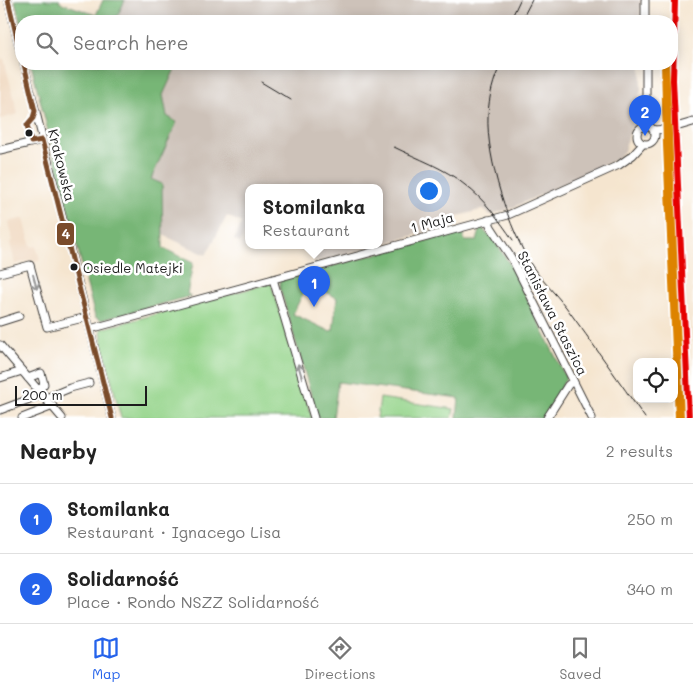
<!DOCTYPE html>
<html lang="en">
<head>
<meta charset="utf-8">
<style>
	body { margin:0; font-family:Mali,sans-serif; background:#f6f6f6; color:#222 }
	.controls { position:absolute; right:15px; bottom:15px; display:grid; overflow:hidden; border-radius:10px; box-shadow:0 2px 12px #0003 }
	.controls button { width:45px; height:45px; display:grid; place-items:center; padding:0; border:0; border-bottom:1px solid #e0e0e0; background:#fff; color:#222; font:25px sans-serif }
	.scale { position:absolute; left:15px; bottom:12px; width:132px; box-sizing:border-box; padding-left:5px; border:2px solid #1c1c1c; border-top:0; font-size:14px; line-height:18px; white-space:nowrap; color:#1c1c1c; -webkit-text-stroke:4px #fff; paint-order:stroke }
	.you { position:absolute; left:428px; top:190px; width:18px; height:18px; margin:-12px; border:4px solid #fff; border-radius:50%; background:#1a73e8; box-shadow:0 0 0 8px #1a73e833 }
	.badge { display:grid; place-items:center; width:32px; height:32px; border-radius:50%; background:#2563eb; color:#fff; font-size:16px; font-weight:700 }
	.pin { position:absolute; translate:-50% -41px; filter:drop-shadow(0 1px 2px #0008) }
	.pin::after { content:''; position:absolute; top:26px; width:18px; height:15px; background:inherit; clip-path:polygon(0 0,100% 0,50% 100%) }
	.popup { position:absolute; left:245px; top:184px; width:138px; height:65px; box-sizing:border-box; display:grid; place-content:center; border-radius:10px; background:#fff; filter:drop-shadow(0 1px 4px #0005); font-size:16px; white-space:nowrap; color:#767676 }
	.popup b { font-size:19px; color:#222 }
	.popup::after { content:''; position:absolute; left:50%; top:100%; margin-left:-10px; border:10px solid transparent; border-top-color:#fff }
	.list { margin:0; padding:0; list-style:none }
	h2 { display:flex; justify-content:space-between; align-items:center; height:65px; margin:0; padding:0 20px; font-size:21px }
	h2 small { font-size:16px; font-weight:400; color:#767676 }
	.list li { display:grid; grid-template-columns:32px 1fr auto; gap:15px; align-items:center; box-sizing:border-box; height:70px; padding:0 20px; border-top:1px solid #e0e0e0 }
	.list b { display:block; font-size:19px; white-space:nowrap }
	.list p { margin:0; font-size:16px; white-space:nowrap; color:#767676 }
	.list em { font-size:16px; font-style:normal; color:#767676 }
	.icon { flex:none; width:28px; height:28px; fill:none; stroke:currentColor; stroke-width:2; stroke-linecap:round; stroke-linejoin:round }
	.map { position:relative; flex:none; width:693px; height:418px; overflow:hidden }
	.search { position:absolute; background:#fff; box-shadow:0 2px 12px #0003; left:15px; right:15px; top:15px; height:55px; display:flex; align-items:center; gap:12px; box-sizing:border-box; padding:0 18px; border-radius:20px; color:#767676; font-size:19px }
	.sheet { height:205px; background:#fff }
	nav { display:flex; justify-content:space-around; align-items:center; box-sizing:border-box; height:70px; border-top:1px solid #e0e0e0; background:#fff; font-size:14px; color:#767676 }
	nav a { display:grid; justify-items:center; gap:2px }
	nav .on { color:#2563eb }
	.map>svg:first-child { display:block }
	.built { fill:#efd6bc }
	.industrial { fill:#cdc2b9 }
	.green { fill:#94d48a; stroke:#587853 }
	.forest { fill:#77b676; stroke:#4a6949; fill-rule:evenodd }
	.lines { fill:none; stroke-linecap:round; stroke-linejoin:round }
	.minor-casing { stroke:#3d3a37; stroke-width:9 }
	.minor { stroke:#fff; stroke-width:7 }
	.rail { stroke:#1c1c1c; stroke-width:1 }
	.bus-1-casing { stroke:#fff; stroke-width:9 }
	.bus-1 { stroke:#7a4b2a; stroke-width:5 }
	.rail-1-casing { stroke:#fff; stroke-width:10 }
	.rail-2-casing { stroke:#fff; stroke-width:10 }
	.rail-3-casing { stroke:#fff; stroke-width:10 }
	.rail-1 { stroke:#e50000; stroke-width:6 }
	.rail-2 { stroke:#dd8304; stroke-width:6 }
	.rail-3 { stroke:#dd8304; stroke-width:6 }
	.oneway { stroke:#999 }
	.bus-dot { fill:#1c1c1c; stroke:#fff; stroke-width:2 }
	.labels { text-anchor:middle; dominant-baseline:central; stroke-width:5; stroke-linejoin:round; paint-order:stroke }
	.bus-label { font-size:13px; fill:#1c1c1c; stroke:#fff; text-anchor:start }
	.street-label { font-size:14px; fill:#1c1c1c; stroke:#fff }
	.line-badge { stroke:#fff; stroke-width:2 }
	.badge-label { font-size:14px; text-anchor:middle; font-weight:bold; fill:#fff }
</style>
</head>
<body>
<div class="map">
<svg width="693" height="418" viewBox="0 0 693 418">
	<rect width="100%" height="100%" fill="#fff"/>
	<filter id="ink" filterUnits="userSpaceOnUse"><feTurbulence type="fractalNoise" baseFrequency=".02" numOctaves="2"/><feDisplacementMap in="SourceGraphic" scale="10" xChannelSelector="R" yChannelSelector="G"/><feConvolveMatrix kernelMatrix="1 2 1 2 8 2 1 2 1" color-interpolation-filters="sRGB"/></filter>
	<filter id="wash" filterUnits="userSpaceOnUse"><feTurbulence type="fractalNoise" baseFrequency=".0096" numOctaves="4" result="noise"/><feDisplacementMap in="SourceGraphic" scale="20" xChannelSelector="R" yChannelSelector="G"/><feGaussianBlur stdDeviation="1.12" result="paint"/><feColorMatrix in="noise" values="0 0 0 0 0 0 0 0 0 0 0 0 0 0 0 0 0 1.4 0 .05"/><feComposite in="paint" operator="in"/></filter>
	<g filter="url(#wash)">
		<rect width="100%" height="100%" fill="#f5e5cf"/>
		<g class="built">
			<polygon points="4,59 18,114 0,119 0,60"/>
			<polygon points="24,218 30,243 32,247 36,246 40,260 35,262 32,260 15,264 10,242 13,241 9,222"/>
		</g>
		<g class="industrial">
			<polygon points="125,0 640,0 640,21 115,21"/>
			<polygon points="177,64 641,64 641,91 629,119 632,126 624,151 619,158 512,208 490,215 484,209 447,219 445,227 379,245 379,188 249,188 249,225 240,243 234,240 242,223 227,216 206,255 163,235 162,184 151,179 176,124 175,121 167,116 163,95"/>
			<polygon points="319,246 377,246 313,263"/>
		</g>
		<g class="green">
			<polygon points="271,283 312,418 121,418 102,342 101,329"/>
			<polygon points="380,398 454,409 452,418 377,418"/>
		</g>
		<g class="forest">
			<polygon points="15,0 60,0 59,2 96,15 103,0 125,0 115,21 21,21 21,26"/>
			<polygon points="31,64 177,64 163,95 167,116 175,121 176,124 151,179 162,184 163,248 193,263 187,294 191,296 101,320 95,317"/>
			<path d="M483,225V229L488,235L490,234L511,266L566,378L545,418H457L459,398L338,382L333,418H318L280,288V280L457,232L464,234L463,238L466,241H477L480,230ZM305,289H321L337,298L333,330L329,331L293,314Z"/>
		</g>
	</g>
	<g filter="url(#ink)">
		<g class="lines">
			<defs>
				<g id="minor">
					<polyline points="8,0 21,55"/>
					<polyline points="645,21 645,0"/>
					<polyline points="24,64 112,418"/>
					<polyline points="646,64 646,103 649,126"/>
					<circle cx="646" cy="135" r="9"/>
					<polyline points="653,130 669,129 693,122"/>
					<polyline points="0,150 42,140"/>
					<polyline points="488,220 491,227 512,259 592,418"/>
					<polyline points="0,273 30,265 47,327 87,317"/>
					<polyline points="273,279 314,418"/>
					<polyline points="0,322 19,316"/>
					<polyline points="90,329 508,215 619,165 633,155 643,144"/>
					<polyline points="0,345 62,418"/>
					<polyline points="0,378 22,371"/>
					<polyline points="28,378 41,373 44,384 39,390"/>
					<polyline points="46,398 70,388 89,383"/>
					<polyline points="0,410 43,394"/>
					<polyline points="22,418 53,406"/>
					<polyline points="547,418 568,385 573,381"/>
				</g>
			</defs>
			<use href="#minor" class="minor-casing"/>
			<use href="#minor" class="minor"/>
			<g class="rail">
				<polyline points="510,21 520,0"/>
				<polyline points="521,21 532,0"/>
				<path d="M501,64C493,80 489,97 488,115C486,159 509,229 532,266C542,281 555,293 566,307C593,344 619,381 645,418"/>
				<polyline points="261,82 291,100"/>
				<path d="M394,147C418,159 445,168 465,185C485,200 499,220 513,240"/>
			</g>
			<defs>
				<g id="bus-1">
					<polyline points="8,0 21,55"/>
					<polyline points="24,64 35,111 33,118 27,125 31,142 42,140 112,418"/>
				</g>
			</defs>
			<use href="#bus-1" class="bus-1-casing"/>
			<use href="#bus-1" class="bus-1"/>
			<defs>
				<polyline id="rail-1" points="675,0 673,80 689,418"/>
				<polyline id="rail-2" points="666,64 681,418"/>
				<polyline id="rail-3" points="664,64 666,145 678,418"/>
			</defs>
			<use href="#rail-1" class="rail-1-casing"/>
			<use href="#rail-2" class="rail-2-casing"/>
			<use href="#rail-3" class="rail-3-casing"/>
			<use href="#rail-1" class="rail-1"/>
			<use href="#rail-2" class="rail-2"/>
			<use href="#rail-3" class="rail-3"/>
		</g>
		<defs><path id="oneway-shaft" d="M-6 0H5M1.5-3L5.5 0L1.5 3" fill="none" stroke-width="1.6" stroke-linecap="round" stroke-linejoin="round" transform="scale(1.25)"/></defs>
		<g class="oneway">
			<use href="#oneway-shaft" transform="translate(35 282) rotate(75)"/>
			<use href="#oneway-shaft" transform="translate(300 371) rotate(-106)"/>
		</g>
	</g>
	<g class="bus-dot">
		<circle cx="29" cy="133" r="4.5"/>
		<circle cx="74" cy="267" r="4.5"/>
	</g>
	<g class="labels">
		<g class="bus-label">
			<text x="83" y="267">Osiedle Matejki</text>
		</g>
		<g class="street-label">
			<text transform="translate(62 165) rotate(76)">Krakowska</text>
			<text transform="translate(432 222) rotate(-15)">1 Maja</text>
			<text transform="translate(553 313) rotate(63)">Stanisława Staszica</text>
		</g>
	</g>
	<rect class="line-badge" x="56" y="222" width="19" height="24" rx="5" fill="#7a4b2a"/>
	<g class="badge-label">
		<text x="66" y="239">4</text>
	</g>
</svg>
<div class="controls">
<button><svg class="icon" aria-label="locate" viewBox="0 0 24 24"><circle cx="12" cy="12" r="6"/><path d="M12 2v4M12 18v4M2 12h4M18 12h4"/></svg></button>
</div>
<div class="scale">200 m</div>
<div class="you"></div>
<div class="pin badge" style="left:314px;top:307px">1</div>
<div class="popup"><b>Stomilanka</b>Restaurant</div>
<div class="pin badge" style="left:645px;top:136px">2</div>
<div class="search"><svg class="icon" aria-label="search" viewBox="0 0 24 24"><circle cx="10" cy="10" r="6"/><path d="M15 15l6 6"/></svg>Search here</div>
</div>
<section class="sheet">
<h2>Nearby<small>2 results</small></h2>
<ul class="list">
<li><span class="badge">1</span><div><b>Stomilanka</b><p>Restaurant · Ignacego Lisa</p></div><em>250 m</em></li>
<li><span class="badge">2</span><div><b>Solidarność</b><p>Place · Rondo NSZZ Solidarność</p></div><em>340 m</em></li>
</ul>
</section>
<nav>
<a class="on"><svg class="icon" aria-label="map" viewBox="0 0 24 24"><path d="M3 6l6-2 6 2 6-2v14l-6 2-6-2-6 2zM9 4v14M15 6v14"/></svg>Map</a>
<a><svg class="icon" aria-label="directions" viewBox="0 0 24 24"><path d="M12 3l9 9-9 9-9-9zM9 14v-3h6M13 9l2 2-2 2"/></svg>Directions</a>
<a><svg class="icon" aria-label="saved" viewBox="0 0 24 24"><path d="M7 4h10v16l-5-4-5 4z"/></svg>Saved</a>
</nav>
</body>
</html>
